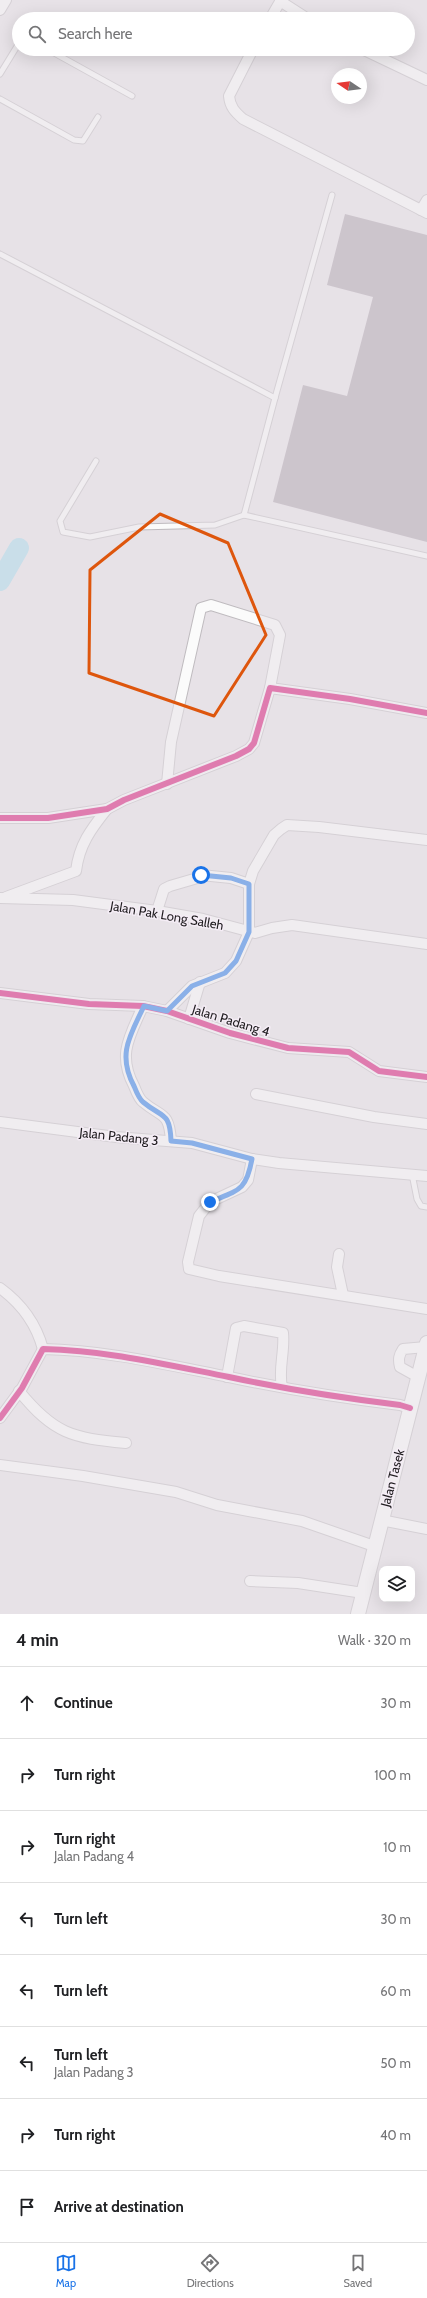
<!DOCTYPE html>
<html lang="en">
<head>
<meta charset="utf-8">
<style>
	body { margin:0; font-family:Cabin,sans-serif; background:#f2f2f2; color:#202124 }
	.controls { position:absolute; right:12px; bottom:12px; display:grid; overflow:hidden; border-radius:8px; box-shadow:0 4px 16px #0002 }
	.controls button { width:36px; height:36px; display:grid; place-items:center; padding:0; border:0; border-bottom:1px solid #e0e0e0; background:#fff; color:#202124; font:20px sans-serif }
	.compass { position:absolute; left:331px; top:68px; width:36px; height:36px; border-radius:50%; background:#fff; box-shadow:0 4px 16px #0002; rotate:283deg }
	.stop { position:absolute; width:12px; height:12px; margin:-9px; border:3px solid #1a73e8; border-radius:50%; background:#fff }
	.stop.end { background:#1a73e8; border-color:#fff; box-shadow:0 1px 4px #0008 }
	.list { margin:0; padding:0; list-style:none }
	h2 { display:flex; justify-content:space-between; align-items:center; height:52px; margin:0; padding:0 16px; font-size:17px }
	h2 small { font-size:13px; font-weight:400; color:#757577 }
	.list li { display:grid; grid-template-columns:26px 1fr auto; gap:12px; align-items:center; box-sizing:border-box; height:72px; padding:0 16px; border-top:1px solid #e0e0e0 }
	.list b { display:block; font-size:15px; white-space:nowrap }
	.list p { margin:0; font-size:13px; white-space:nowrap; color:#757577 }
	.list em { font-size:13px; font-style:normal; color:#757577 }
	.icon { flex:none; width:22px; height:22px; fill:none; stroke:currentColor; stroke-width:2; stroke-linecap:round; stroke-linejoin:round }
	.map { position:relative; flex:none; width:427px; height:1614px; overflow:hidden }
	.search { position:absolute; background:#fff; box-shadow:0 4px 16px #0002; left:12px; right:12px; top:12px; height:44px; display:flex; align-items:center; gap:10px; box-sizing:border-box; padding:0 14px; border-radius:22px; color:#757577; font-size:15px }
	.sheet { height:628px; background:#fff }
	nav { display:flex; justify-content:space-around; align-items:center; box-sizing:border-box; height:56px; border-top:1px solid #e0e0e0; background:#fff; font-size:11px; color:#757577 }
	nav a { display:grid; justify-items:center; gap:2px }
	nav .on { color:#1a73e8 }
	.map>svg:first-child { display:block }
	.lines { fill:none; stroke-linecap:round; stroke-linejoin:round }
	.river { stroke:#a4d9ea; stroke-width:20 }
	.building { fill:#aca2ac }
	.lane-casing { stroke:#bfbbbf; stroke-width:7 }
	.street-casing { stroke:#bfbbbf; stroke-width:12 }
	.secondary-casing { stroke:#bfbbbf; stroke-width:16 }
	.lane { stroke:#fbfbfb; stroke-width:5 }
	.street { stroke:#fbfbfb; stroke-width:10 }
	.secondary { stroke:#fbfbfb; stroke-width:14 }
	.cycleway-casing { stroke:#f5edf6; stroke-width:8 }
	.cycleway { stroke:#d6006c; stroke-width:6 }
	.route { stroke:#1a73e8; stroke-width:5 }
	.marked { fill:none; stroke:#de560d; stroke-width:3; stroke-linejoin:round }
	.labels { text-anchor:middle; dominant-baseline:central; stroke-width:3; stroke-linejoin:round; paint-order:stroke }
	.street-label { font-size:13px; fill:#1f1c1f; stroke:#f5edf6 }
</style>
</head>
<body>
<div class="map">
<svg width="427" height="1614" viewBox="0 0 427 1614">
	<rect width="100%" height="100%" fill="#e7e2e7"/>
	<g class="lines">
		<polyline class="river" points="0,581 19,548"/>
	</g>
	<polygon class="building" points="345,214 427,235 427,542 273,502 303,385 347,396 373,297 327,285"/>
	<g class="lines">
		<defs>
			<g id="lane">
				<polyline points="47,49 132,96"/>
				<polyline points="0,74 19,43"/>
				<polyline points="0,99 74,140 83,141 98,117"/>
				<polyline points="0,254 275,398"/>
				<polyline points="96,461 60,521 63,532 90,537 139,527 215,525 244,515 427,556"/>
				<polyline points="244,515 275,398 332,195"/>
				<polyline points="412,1174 417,1199 421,1206 427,1207"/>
			</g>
			<g id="street">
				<polyline points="280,1 308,19"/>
				<polyline points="0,10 6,0"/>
				<polyline points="270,19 281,0"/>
				<path d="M253,49L229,96C230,107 235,112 243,119L427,213"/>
				<polyline points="362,49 427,80"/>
				<polyline points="421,210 427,200"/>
				<polyline points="167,784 171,742 201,608 211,605 275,625 280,635 270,688"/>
				<polyline points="0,818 48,818 107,809 124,800 236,756 249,749 254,743 270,688 350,699 427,713"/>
				<path d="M6,897L76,871C79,845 91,829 107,809"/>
				<polyline points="0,898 73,900 157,911 203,919 255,933 272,928 292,925 427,944"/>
				<polyline points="157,911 164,889 170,886 194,879 201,875 231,878 249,884"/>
				<polyline points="0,993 89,1004 143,1006 167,1011 230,1033 288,1048 349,1052 379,1071 427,1077"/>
				<path d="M143,1006C130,1036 117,1054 134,1086C136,1091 139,1099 143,1102C162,1118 169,1111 171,1141"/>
				<polyline points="167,1011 192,986 225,973 236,961 249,932 249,884 253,871 274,835 281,829 287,825 319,827 427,840"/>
				<polyline points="189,1019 200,982"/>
				<polyline points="256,1094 374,1117 427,1124"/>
				<polyline points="0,1122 116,1137 192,1143 252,1159 279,1163 427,1176"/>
				<polyline points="252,1159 248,1180 242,1187 210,1202 199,1216 188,1262 189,1269 219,1276 427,1309"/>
				<polyline points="339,1254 337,1267 343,1295"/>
				<path d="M0,1288C22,1304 36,1323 43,1349"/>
				<path d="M227,1377L236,1328L244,1326L283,1333C285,1352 278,1369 282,1387"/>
				<path d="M418,1377L400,1367C398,1359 399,1355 403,1349L426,1347"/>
				<path d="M19,1391C54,1434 72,1438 126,1443"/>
				<path d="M0,1418L22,1388L43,1349C105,1350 168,1365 229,1377C285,1389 342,1398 400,1405L410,1408"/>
				<polyline points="0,1465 83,1476 176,1492 217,1505 302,1521 374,1546"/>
				<polyline points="381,1520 427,1529"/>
				<polyline points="250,1581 298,1583 363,1593"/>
			</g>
			<polyline id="secondary" points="358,1614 427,1343"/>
		</defs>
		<use href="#lane" class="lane-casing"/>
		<use href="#street" class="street-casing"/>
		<use href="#secondary" class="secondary-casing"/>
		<use href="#lane" class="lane"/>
		<use href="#street" class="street"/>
		<use href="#secondary" class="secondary"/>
		<defs>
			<g id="cycleway">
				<polyline points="0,818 48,818 107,809 124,800 236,756 249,749 254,743 270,688 350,699 427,713"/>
				<polyline points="0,993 89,1004 143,1006 167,1011 230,1033 288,1048 349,1052 379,1071 427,1077"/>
				<path d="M0,1418L22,1388L43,1349C105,1350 168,1365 229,1377C285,1389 342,1398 400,1405L410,1408"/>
			</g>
		</defs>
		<use href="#cycleway" class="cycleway-casing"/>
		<use href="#cycleway" class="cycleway"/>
	</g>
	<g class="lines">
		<path class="route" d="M201,875L231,878L249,884V932L236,961L225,973L192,986L167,1011L144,1006C130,1036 117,1054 134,1086C136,1091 139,1099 143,1102C162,1118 170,1111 171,1141L192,1143L252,1159C246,1191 239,1190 210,1202"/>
	</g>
	<path d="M0 0H427V1614H0ZM160,514L228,543L266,635L214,716L89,673L90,570Z" fill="#e7e2e7" fill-opacity=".55" fill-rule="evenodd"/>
	<path class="marked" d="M160,514L228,543L266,635L214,716L89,673L90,570Z"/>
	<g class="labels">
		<g class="street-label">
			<text transform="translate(167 915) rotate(10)">Jalan Pak Long Salleh</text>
			<text transform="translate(231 1020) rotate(17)">Jalan Padang 4</text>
			<text transform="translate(119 1136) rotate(6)">Jalan Padang 3</text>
			<text transform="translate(392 1478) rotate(-75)">Jalan Tasek</text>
		</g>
	</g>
</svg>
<div class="controls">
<button><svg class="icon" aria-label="layers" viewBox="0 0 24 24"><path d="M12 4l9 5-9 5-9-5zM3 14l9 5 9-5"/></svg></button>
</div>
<svg class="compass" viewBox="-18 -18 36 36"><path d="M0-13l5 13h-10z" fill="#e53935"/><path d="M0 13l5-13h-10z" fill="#757577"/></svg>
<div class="stop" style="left:201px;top:875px"></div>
<div class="stop end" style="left:210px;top:1202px"></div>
<div class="search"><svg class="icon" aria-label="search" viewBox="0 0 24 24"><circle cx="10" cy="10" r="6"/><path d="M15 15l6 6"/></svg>Search here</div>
</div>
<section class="sheet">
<h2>4 min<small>Walk · 320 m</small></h2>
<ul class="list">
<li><svg class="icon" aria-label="ahead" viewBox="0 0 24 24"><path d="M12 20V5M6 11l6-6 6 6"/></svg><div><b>Continue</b></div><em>30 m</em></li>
<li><svg class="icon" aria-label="right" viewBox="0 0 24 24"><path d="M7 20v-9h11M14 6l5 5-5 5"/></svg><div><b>Turn right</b></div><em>100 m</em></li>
<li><svg class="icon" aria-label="right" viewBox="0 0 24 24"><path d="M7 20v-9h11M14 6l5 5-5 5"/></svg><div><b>Turn right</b><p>Jalan Padang 4</p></div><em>10 m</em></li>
<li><svg class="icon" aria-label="left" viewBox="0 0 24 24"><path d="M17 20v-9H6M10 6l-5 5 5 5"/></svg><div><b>Turn left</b></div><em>30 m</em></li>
<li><svg class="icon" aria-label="left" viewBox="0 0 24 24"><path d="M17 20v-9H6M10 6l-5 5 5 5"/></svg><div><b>Turn left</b></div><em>60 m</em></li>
<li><svg class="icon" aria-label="left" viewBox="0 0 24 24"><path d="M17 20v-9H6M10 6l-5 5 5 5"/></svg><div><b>Turn left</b><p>Jalan Padang 3</p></div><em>50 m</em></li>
<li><svg class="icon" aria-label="right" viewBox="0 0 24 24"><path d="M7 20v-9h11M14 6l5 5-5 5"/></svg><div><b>Turn right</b></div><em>40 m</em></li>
<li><svg class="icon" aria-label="arrive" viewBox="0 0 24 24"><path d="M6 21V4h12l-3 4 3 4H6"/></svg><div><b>Arrive at destination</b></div></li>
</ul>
</section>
<nav>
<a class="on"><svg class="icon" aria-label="map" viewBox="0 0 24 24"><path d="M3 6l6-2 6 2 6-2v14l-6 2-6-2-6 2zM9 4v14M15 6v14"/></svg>Map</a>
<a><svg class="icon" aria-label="directions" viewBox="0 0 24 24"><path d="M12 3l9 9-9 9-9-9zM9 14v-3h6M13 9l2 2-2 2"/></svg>Directions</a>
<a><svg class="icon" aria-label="saved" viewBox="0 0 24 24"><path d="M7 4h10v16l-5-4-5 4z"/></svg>Saved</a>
</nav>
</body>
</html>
